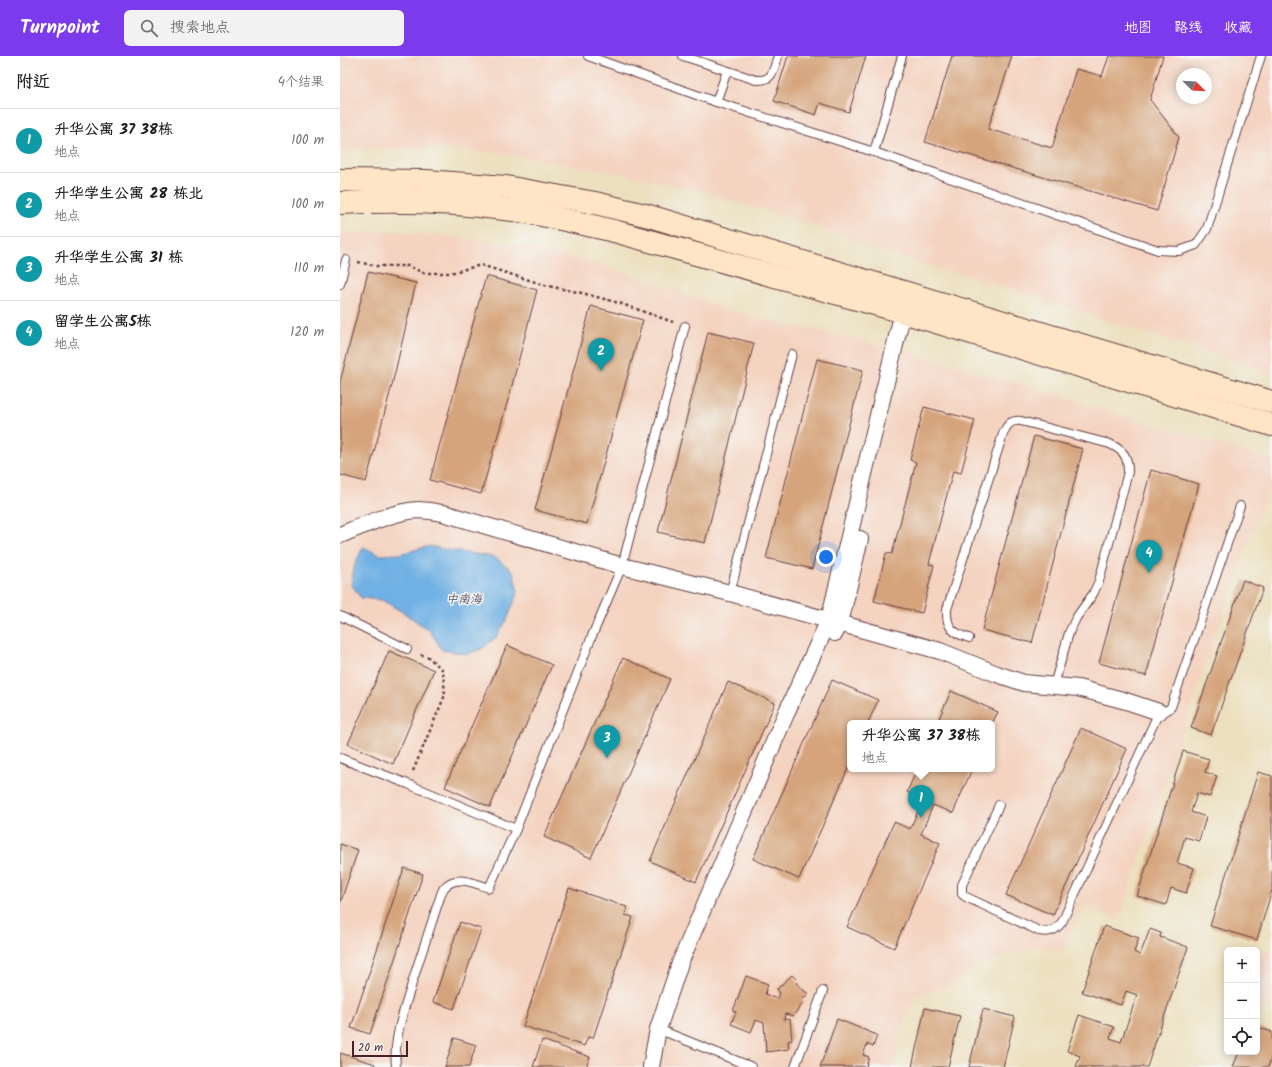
<!DOCTYPE html>
<html lang="zh">
<head>
<meta charset="utf-8">
<style>
	body { margin:0; font-family:Kalam,"LXGW WenKai TC",sans-serif; background:#f2f2f2; color:#202124 }
	.controls { position:absolute; right:12px; bottom:12px; display:grid; overflow:hidden; border-radius:6px; box-shadow:0 2px 10px #0003 }
	.controls button { width:36px; height:36px; display:grid; place-items:center; padding:0; border:0; border-bottom:1px solid #e0e0e0; background:#fff; color:#202124; font:20px sans-serif }
	.compass { position:absolute; left:836px; top:12px; width:36px; height:36px; border-radius:50%; background:#fff; box-shadow:0 2px 10px #0003; rotate:114deg }
	.scale { position:absolute; left:12px; bottom:10px; width:56px; box-sizing:border-box; padding-left:4px; border:2px solid #4a1f2b; border-top:0; font-size:11px; line-height:14px; white-space:nowrap; color:#4a1f2b; -webkit-text-stroke:3px #f6f6f2; paint-order:stroke }
	.you { position:absolute; left:486px; top:501px; width:14px; height:14px; margin:-10px; border:3px solid #fff; border-radius:50%; background:#1a73e8; box-shadow:0 0 0 6px #1a73e833 }
	.badge { display:grid; place-items:center; width:26px; height:26px; border-radius:50%; background:#7c3aed; color:#fff; font-size:13px; font-weight:700 }
	.pin { position:absolute; translate:-50% -33px; filter:drop-shadow(0 1px 2px #0008) }
	.pin::after { content:''; position:absolute; top:21px; width:14px; height:12px; background:inherit; clip-path:polygon(0 0,100% 0,50% 100%) }
	.popup { position:absolute; left:507px; top:664px; width:148px; height:52px; box-sizing:border-box; display:grid; place-content:center; border-radius:6px; background:#fff; filter:drop-shadow(0 1px 3px #0005); font-size:13px; white-space:nowrap; color:#757577 }
	.popup b { font-size:15px; color:#202124 }
	.popup::after { content:''; position:absolute; left:50%; top:100%; margin-left:-8px; border:8px solid transparent; border-top-color:#fff }
	.list { margin:0; padding:0; list-style:none }
	h2 { display:flex; justify-content:space-between; align-items:center; height:52px; margin:0; padding:0 16px; font-size:17px }
	h2 small { font-size:13px; font-weight:400; color:#757577 }
	.list li { display:grid; grid-template-columns:26px 1fr auto; gap:12px; align-items:center; box-sizing:border-box; height:64px; padding:0 16px; border-top:1px solid #e0e0e0 }
	.list b { display:block; font-size:15px; white-space:nowrap }
	.list p { margin:0; font-size:13px; white-space:nowrap; color:#757577 }
	.list em { font-size:13px; font-style:normal; color:#757577 }
	.icon { flex:none; width:22px; height:22px; fill:none; stroke:currentColor; stroke-width:2; stroke-linecap:round; stroke-linejoin:round }
	.map { position:relative; flex:none; width:932px; height:1011px; overflow:hidden }
	header { display:flex; align-items:center; gap:24px; box-sizing:border-box; height:56px; padding:0 20px; background:#7c3aed; color:#fff }
	header strong { font-size:19px }
	nav { display:flex; gap:22px; margin-inline-start:auto; font-size:14px }
	.search { width:280px; height:36px; background:#f2f2f2; display:flex; align-items:center; gap:10px; box-sizing:border-box; padding:0 14px; border-radius:6px; color:#757577; font-size:15px }
	main { display:flex }
	aside { flex:1; background:#fff }
	.map>svg:first-child { display:block }
	.built { fill:#f4d3c0; fill-rule:evenodd }
	.water { fill:#70b0e4; stroke:#5d6888 }
	.building { fill:#d5a47c }
	.lines { fill:none; stroke-linecap:round; stroke-linejoin:round }
	.service-casing { stroke:#623c41; stroke-width:10 }
	.minor-casing { stroke:#623c41; stroke-width:18 }
	.secondary-casing { stroke:#623c41; stroke-width:24 }
	.path { stroke:#623c41; stroke-width:2.5; stroke-dasharray:3 3; stroke-linecap:butt }
	.service { stroke:#fff; stroke-width:8 }
	.minor { stroke:#fff; stroke-width:16 }
	.secondary { stroke:#fde5c5; stroke-width:22 }
	.labels { text-anchor:middle; dominant-baseline:central; stroke-width:3; stroke-linejoin:round; paint-order:stroke }
	.water-label { font-size:12px; font-style:italic; fill:#57526c; stroke:#f6f6f2 }
</style>
</head>
<body>
<header>
<strong>Turnpoint</strong>
<div class="search"><svg class="icon" aria-label="search" viewBox="0 0 24 24"><circle cx="10" cy="10" r="6"/><path d="M15 15l6 6"/></svg>搜索地点</div>
<nav><a>地图</a><a>路线</a><a>收藏</a></nav>
</header>
<main>
<aside>
<h2>附近<small>4个结果</small></h2>
<ul class="list">
<li><span class="badge" style="background:#0f9aa8">1</span><div><b>升华公寓 37 38栋</b><p>地点</p></div><em>100 m</em></li>
<li><span class="badge" style="background:#0f9aa8">2</span><div><b>升华学生公寓 28 栋北</b><p>地点</p></div><em>100 m</em></li>
<li><span class="badge" style="background:#0f9aa8">3</span><div><b>升华学生公寓 31 栋</b><p>地点</p></div><em>110 m</em></li>
<li><span class="badge" style="background:#0f9aa8">4</span><div><b>留学生公寓5栋</b><p>地点</p></div><em>120 m</em></li>
</ul>
</aside>
<div class="map">
<svg width="932" height="1011" viewBox="0 0 932 1011">
	<rect width="100%" height="100%" fill="#f6f6f2"/>
	<filter id="ink" filterUnits="userSpaceOnUse"><feTurbulence type="fractalNoise" baseFrequency=".025" numOctaves="2"/><feDisplacementMap in="SourceGraphic" scale="8" xChannelSelector="R" yChannelSelector="G"/><feConvolveMatrix kernelMatrix="1 2 1 2 8 2 1 2 1" color-interpolation-filters="sRGB"/></filter>
	<filter id="wash" filterUnits="userSpaceOnUse"><feTurbulence type="fractalNoise" baseFrequency=".012" numOctaves="4" result="noise"/><feDisplacementMap in="SourceGraphic" scale="16" xChannelSelector="R" yChannelSelector="G"/><feGaussianBlur stdDeviation="0.9" result="paint"/><feColorMatrix in="noise" values="0 0 0 0 0 0 0 0 0 0 0 0 0 0 0 0 0 1.4 0 .05"/><feComposite in="paint" operator="in"/></filter>
	<g filter="url(#wash)">
		<rect width="100%" height="100%" fill="#ece0bf"/>
		<g class="built">
			<path d="M0,0H932V317L635,222L553,199L493,176L446,160L364,137L298,121L153,96L71,92L0,93ZM842,18H866V42H842Z"/>
			<path d="M56,176L117,181L177,189L244,204L301,222L374,249L438,267L499,279L565,296L680,328L932,404V429L911,480L840,682L779,864L743,848L724,896L697,890L637,909L605,932L576,939L557,981L556,1011H0V177ZM510,667H652V713H510Z"/>
			<polygon points="932,892 932,954 917,949 917,897 923,899"/>
		</g>
		<polygon class="water" points="89,490 108,494 154,501 173,515 178,536 168,562 157,580 142,593 127,598 102,594 90,575 66,558 42,544 21,542 11,528 15,508 23,491 40,499 59,498"/>
		<g id="blocks">
			<g class="building">
				<polygon points="448,0 526,0 509,56 480,47 476,59 434,45"/>
				<polygon points="612,0 672,0 648,73 712,92 736,13 762,20 769,0 823,0 810,44 839,81 817,155 585,86"/>
				<polygon points="28,216 76,227 52,329 26,426 0,419 0,326"/>
				<polygon points="146,220 197,234 170,337 141,438 90,424"/>
				<polygon points="251,250 303,264 247,468 195,454"/>
				<polygon points="368,276 414,287 365,487 318,476"/>
				<polygon points="477,303 523,314 472,513 426,502"/>
				<polygon points="584,351 635,364 621,417 613,415 589,508 594,509 582,557 534,545 546,497 552,498 576,406 570,404"/>
				<polygon points="694,380 743,393 692,587 642,574"/>
				<polygon points="811,414 859,428 806,620 759,607"/>
				<polygon points="903,524 923,532 871,679 851,672"/>
				<polygon points="167,589 212,609 150,751 105,731"/>
				<polygon points="49,595 94,614 53,708 8,688"/>
				<polygon points="283,602 330,623 251,802 204,781"/>
				<polygon points="492,624 538,644 528,667 510,667 510,708 459,823 413,803"/>
				<polygon points="388,626 435,647 356,826 310,805"/>
				<polygon points="611,635 658,656 652,667 597,667"/>
				<polygon points="741,672 787,693 713,859 666,839"/>
				<polygon points="843,695 869,703 865,716 877,720 870,741 857,737 851,756 866,761 859,785 845,781 837,807 854,812 846,837 831,832 826,849 797,840"/>
				<polygon points="577,713 632,713 613,757 593,749 581,778 600,787 554,892 507,871 554,766 570,773 583,744 567,736"/>
				<polygon points="918,716 932,720 932,834 917,884 870,870"/>
				<polygon points="0,788 18,794 0,848"/>
				<polygon points="64,812 83,818 30,978 11,972"/>
				<polygon points="229,832 287,851 285,859 293,861 253,982 248,981 244,990 183,970"/>
				<polygon points="120,866 141,873 114,953 93,946"/>
				<polygon points="764,870 799,882 794,896 800,899 810,873 821,877 820,881 848,891 807,1011 736,1011 740,1000 727,995 739,959 774,971 770,982 781,986 797,939 786,935 781,949 742,936"/>
				<polygon points="452,919 458,925 456,927 468,938 462,944 464,946 453,960 445,958 444,964 450,963 452,984 448,985 449,993 426,996 424,967 416,964 411,976 391,968 396,956 393,955 406,920 428,928 425,938 437,943 440,937 437,933"/>
				<polygon points="585,952 620,960 608,1011 572,1011"/>
				<polygon points="643,953 675,961 663,1011 629,1011"/>
				<polygon points="497,963 537,979 533,991 527,988 523,999 529,1001 526,1011 515,1010 514,1011 480,1011"/>
				<polygon points="917,971 932,976 932,1000 928,1011 893,1011 899,996 917,996"/>
				<polygon points="114,982 136,989 129,1011 105,1011"/>
				<polygon points="202,984 250,1001 246,1011 193,1011"/>
				<polygon points="0,997 35,1008 34,1011 0,1011"/>
			</g>
		</g>
	</g>
	<g filter="url(#ink)">
		<use href="#blocks" fill-opacity="0" stroke="#623c41" stroke-width="1"/>
		<g class="lines">
			<defs>
				<g id="service">
					<polyline points="248,0 376,46 534,96 818,194 839,195 856,189 867,173 921,0"/>
					<path d="M343,0L416,24C434,25 433,14 438,0"/>
					<polyline points="376,46 387,15"/>
					<polyline points="534,96 562,0"/>
					<polyline points="0,228 6,204"/>
					<polyline points="390,537 452,298"/>
					<polyline points="0,560 67,593"/>
					<path d="M629,582C612,577 606,571 607,553L663,378C667,368 671,364 681,365L770,388C784,395 788,400 788,416L759,525L753,538L736,562L729,577L714,629"/>
					<polyline points="0,702 68,728 176,773"/>
					<path d="M659,749L622,829V838L626,841L699,875C710,877 715,875 722,866L819,656C825,656 827,655 831,651L900,450"/>
					<polyline points="318,973 412,1011"/>
					<path d="M56,1011C53,981 65,952 73,924C81,898 90,873 98,847C100,843 101,836 104,832C115,818 135,827 149,832L176,773L252,580L282,510L345,270"/>
					<polyline points="455,1011 483,935"/>
				</g>
				<g id="minor">
					<path d="M0,479C22,470 55,455 78,454C86,454 95,456 103,457L282,510L390,537L600,595L657,618L684,627L738,632L786,645L819,656"/>
					<polyline points="495,577 500,567 520,483"/>
					<polyline points="311,1011 318,973 340,907 448,653 489,564 565,247"/>
				</g>
				<g id="secondary">
					<polyline points="0,124 86,125 166,131 255,147 309,160 932,346"/>
					<path d="M0,147C57,144 116,146 173,154C207,159 240,167 274,175L563,256L932,369"/>
				</g>
			</defs>
			<use href="#service" class="service-casing"/>
			<use href="#minor" class="minor-casing"/>
			<use href="#secondary" class="secondary-casing"/>
			<g class="path">
				<polyline points="18,206 36,210 68,210 84,217 110,217 141,209 208,230 242,237 279,247 333,266"/>
				<polyline points="73,715 105,639 103,614 88,601 79,598"/>
			</g>
			<use href="#service" class="service"/>
			<use href="#minor" class="minor"/>
			<use href="#secondary" class="secondary"/>
		</g>
	</g>
	<g class="labels">
		<g class="water-label">
			<text x="124" y="543">中南海</text>
		</g>
	</g>
</svg>
<div class="controls">
<button>+</button>
<button>−</button>
<button><svg class="icon" aria-label="locate" viewBox="0 0 24 24"><circle cx="12" cy="12" r="6"/><path d="M12 2v4M12 18v4M2 12h4M18 12h4"/></svg></button>
</div>
<svg class="compass" viewBox="-18 -18 36 36"><path d="M0-13l5 13h-10z" fill="#e53935"/><path d="M0 13l5-13h-10z" fill="#757577"/></svg>
<div class="scale">20 m</div>
<div class="you"></div>
<div class="pin badge" style="left:581px;top:762px;background:#0f9aa8">1</div>
<div class="popup"><b>升华公寓 37 38栋</b>地点</div>
<div class="pin badge" style="left:261px;top:315px;background:#0f9aa8">2</div>
<div class="pin badge" style="left:267px;top:702px;background:#0f9aa8">3</div>
<div class="pin badge" style="left:809px;top:517px;background:#0f9aa8">4</div>
</div>
</main>
</body>
</html>
